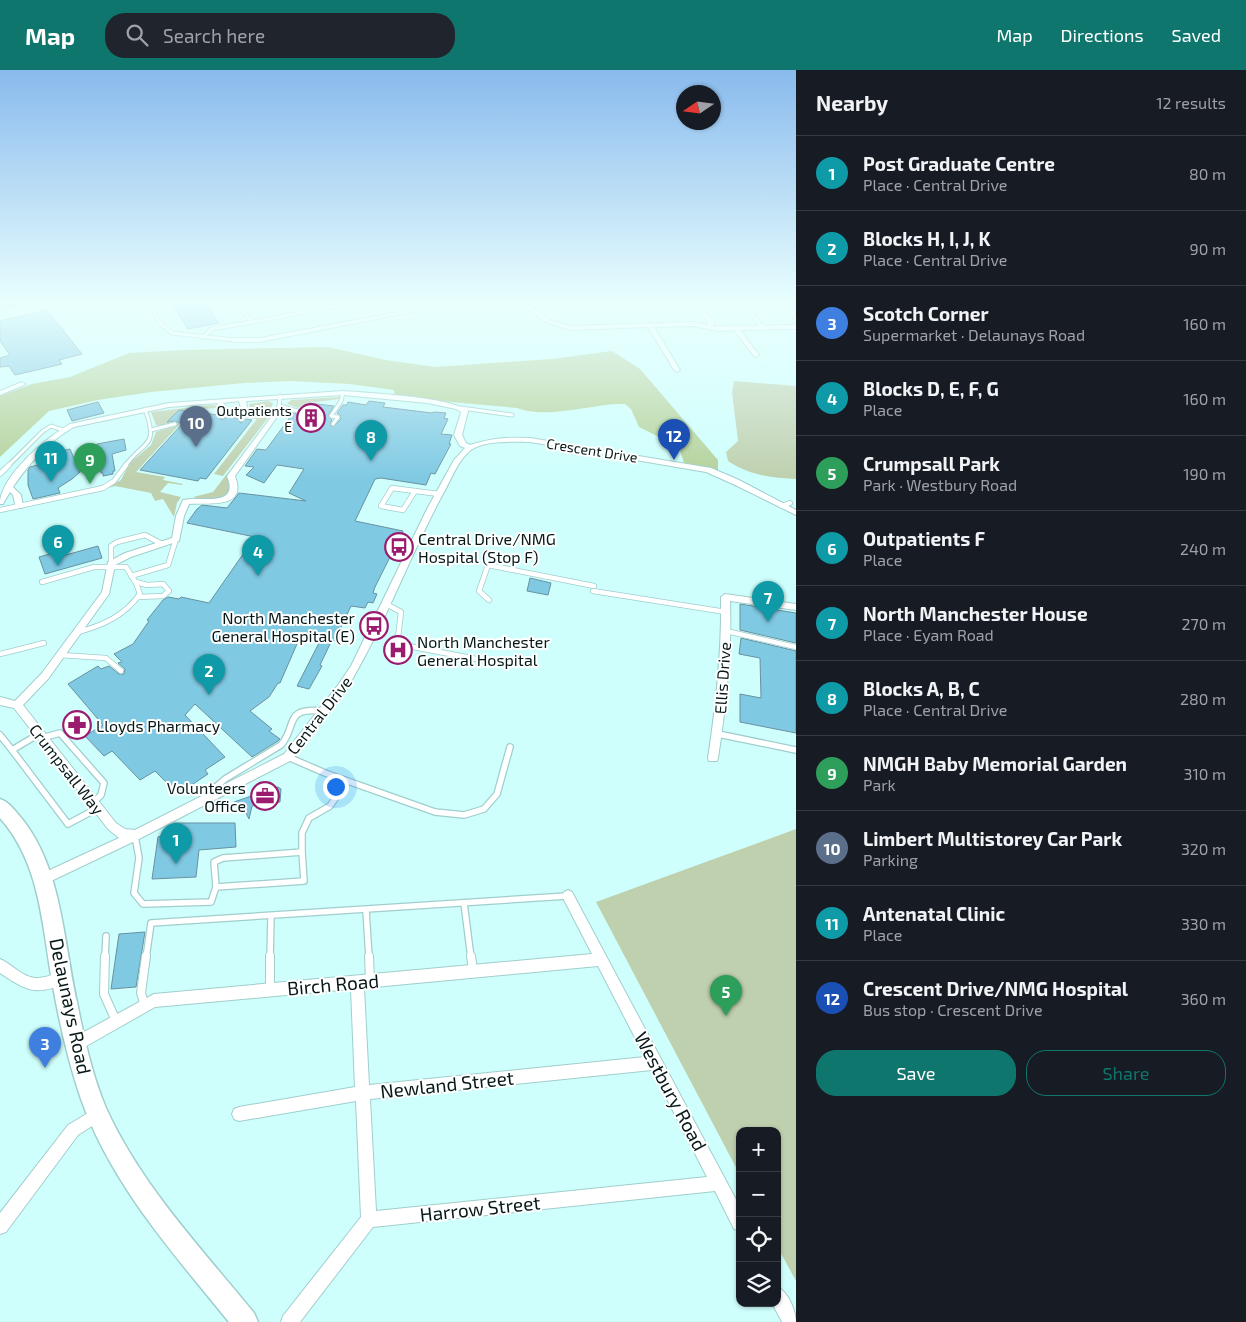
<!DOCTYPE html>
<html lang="en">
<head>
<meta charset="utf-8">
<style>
	body { margin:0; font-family:"Exo 2",sans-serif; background:#20242c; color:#f1f3f6 }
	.controls { position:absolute; right:15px; bottom:15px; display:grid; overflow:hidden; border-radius:10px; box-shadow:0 1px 4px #0004 }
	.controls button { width:45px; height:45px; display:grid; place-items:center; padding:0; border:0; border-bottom:1px solid #363941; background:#171b24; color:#f1f3f6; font:25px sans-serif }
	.compass { position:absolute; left:676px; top:15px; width:45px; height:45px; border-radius:50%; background:#171b24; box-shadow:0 1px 4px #0004; rotate:257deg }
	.you { position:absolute; left:335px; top:716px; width:18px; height:18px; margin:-12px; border:4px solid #fff; border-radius:50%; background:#1a73e8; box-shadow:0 0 0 8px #1a73e833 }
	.badge { display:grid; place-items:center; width:32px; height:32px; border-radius:50%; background:#0f766e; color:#fff; font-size:16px; font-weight:700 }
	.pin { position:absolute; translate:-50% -41px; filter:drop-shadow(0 1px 2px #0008) }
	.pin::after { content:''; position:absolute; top:26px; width:18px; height:15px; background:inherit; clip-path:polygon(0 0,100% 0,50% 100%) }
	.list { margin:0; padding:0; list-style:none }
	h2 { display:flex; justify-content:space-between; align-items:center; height:65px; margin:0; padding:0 20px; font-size:21px }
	h2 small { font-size:16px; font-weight:400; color:#9ea1a6 }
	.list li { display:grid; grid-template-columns:32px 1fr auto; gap:15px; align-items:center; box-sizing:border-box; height:75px; padding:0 20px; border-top:1px solid #363941 }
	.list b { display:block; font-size:19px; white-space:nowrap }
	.list p { margin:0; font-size:16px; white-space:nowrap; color:#9ea1a6 }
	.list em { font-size:16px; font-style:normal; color:#9ea1a6 }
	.actions { display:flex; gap:10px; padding:15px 20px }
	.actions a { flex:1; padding:11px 0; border:1px solid #0f766e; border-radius:20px; text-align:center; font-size:18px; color:#0f766e }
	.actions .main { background:#0f766e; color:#fff }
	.icon { flex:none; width:28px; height:28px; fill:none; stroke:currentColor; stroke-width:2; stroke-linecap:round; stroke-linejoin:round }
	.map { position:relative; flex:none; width:796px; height:1252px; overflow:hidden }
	header { display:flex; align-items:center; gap:30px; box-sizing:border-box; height:70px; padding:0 25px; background:#0f766e; color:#fff }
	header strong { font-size:24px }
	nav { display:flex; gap:28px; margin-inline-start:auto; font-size:18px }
	.search { width:350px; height:45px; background:#20242c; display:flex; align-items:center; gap:12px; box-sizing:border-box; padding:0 18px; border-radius:20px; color:#9ea1a6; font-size:19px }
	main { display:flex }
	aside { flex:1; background:#171b24 }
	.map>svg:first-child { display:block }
	.green { fill:#bfd0ae }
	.forest { fill:#b4d199 }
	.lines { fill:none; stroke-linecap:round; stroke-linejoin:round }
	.river { fill:#9cc4f4; fill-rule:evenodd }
	.building { fill:#80c9e3; stroke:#6991a0 }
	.lane-far3-casing { stroke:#a0cecc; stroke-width:5 }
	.lane-far2-casing { stroke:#a0cecc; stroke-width:6 }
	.lane-far1-casing { stroke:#a0cecc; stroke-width:8 }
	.lane-casing { stroke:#a0cecc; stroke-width:10 }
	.street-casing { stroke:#a0cecc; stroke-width:2 }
	.secondary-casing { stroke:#a0cecc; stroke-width:3 }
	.lane-far3 { stroke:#fff; stroke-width:3 }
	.lane-far2 { stroke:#fff; stroke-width:4.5 }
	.lane-far1 { stroke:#fff; stroke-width:5.5 }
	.lane { stroke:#fff; stroke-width:8 }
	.street { fill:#fff; fill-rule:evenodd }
	.secondary { fill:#fff; fill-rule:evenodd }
	.labels { text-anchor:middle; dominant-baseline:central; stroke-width:4; stroke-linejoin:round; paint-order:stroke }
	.far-poi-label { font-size:14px; fill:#061918; stroke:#fff; text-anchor:end }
	.far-street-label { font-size:14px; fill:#061918; stroke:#fff }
	.poi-label { font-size:16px; fill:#061918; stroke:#fff; text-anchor:start }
	.street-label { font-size:16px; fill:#061918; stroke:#fff }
	.near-street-label { font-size:19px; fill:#061918; stroke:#fff }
</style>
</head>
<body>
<header>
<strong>Map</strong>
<div class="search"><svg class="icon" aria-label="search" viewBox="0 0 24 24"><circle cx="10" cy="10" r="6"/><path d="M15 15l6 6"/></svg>Search here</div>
<nav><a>Map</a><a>Directions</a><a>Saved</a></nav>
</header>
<main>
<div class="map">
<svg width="796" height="1252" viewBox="0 0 796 1252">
	<rect width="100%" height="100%" fill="#cefffc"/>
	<g class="green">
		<path d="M734,311L796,316V409C771,408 749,405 728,391L726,382L738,371L732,322Z"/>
		<polygon points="340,327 339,329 309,333 306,338 308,338 307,341 298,340 303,335 313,331 304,334 298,338 287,334 291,330"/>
		<polygon points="268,331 273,333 268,348 223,406 214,404 257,349 248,348 251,342 249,334"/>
		<polygon points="212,335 219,336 220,338 196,339 193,342 179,340 168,352 172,353 161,357 156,355 151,342"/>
		<polygon points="177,353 180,354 136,402 165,407 163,410 183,414 182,415 168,413 160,422 181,427 177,433 174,447 163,429 155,431 151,423 115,416 104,419 121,410 130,393 151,375 156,362 172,357"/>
		<path d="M230,400L228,405L230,422C219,433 206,431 193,427L213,422Z"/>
		<polygon points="796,759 796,1211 777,1176 777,1061 740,1061 740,1105 596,832"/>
	</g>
	<path class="forest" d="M328,277L386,290L435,297L552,289L612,281L640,299L718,390V402L684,393L679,377L639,357L631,339L625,334C592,333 548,350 517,338L395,327L394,320L350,314L291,311L244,313L151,322L98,330L49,341L0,387V326L32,314L70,307L129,283L182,280Z"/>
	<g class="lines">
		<polygon class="river" points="0,233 20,233 19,236 0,241"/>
	</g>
	<g class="building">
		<polygon points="172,233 205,233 219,253 188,259"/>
		<polygon points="47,240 82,284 59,290 62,294 15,305 9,296 0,297 0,288 10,285 0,271 0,251"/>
		<polygon points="369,331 385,333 383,337 432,343 434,342 446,343 444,348 448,349 441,364 452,365 449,374 451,374 435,404 431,403 426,415 381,408 375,409 355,451 403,461 375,517 373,523 377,524 373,533 368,532 365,538 351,536 340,559 345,560 340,572 332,570 320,595 322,596 309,619 297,616 320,571 300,567 280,613 278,613 269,627 250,641 272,659 269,661 280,669 278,671 252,687 195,634 185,645 225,687 205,700 208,704 178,724 155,701 140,710 112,681 104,686 85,666 103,655 68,614 98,596 101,599 109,596 119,604 124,604 125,599 118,593 122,592 114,584 133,574 149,551 147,550 163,530 168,527 179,529 181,527 209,533 255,467 187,453 197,439 202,435 227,438 239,423 306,431 289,423 304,399 277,395 264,413 246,405 254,397 245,396 257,379 266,380 293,343 301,345 315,342 314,337 306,338 309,333 334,336 328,346 332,350 330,355 333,357 341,349 340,345 337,343 343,335 347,335 348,332 366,335"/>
		<polygon points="98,332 104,343 72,351 67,340"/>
		<polygon points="179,340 218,345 222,350 228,346 237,348 241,353 246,349 252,350 206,409 200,408 198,411 140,400 182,354 175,351 167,352"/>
		<polygon points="124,369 126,380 112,384 115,401 113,401 113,404 103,406 103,403 101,403 97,374"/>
		<polygon points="70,379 80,402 72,409 58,418 60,423 33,429 28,415 28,400 30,397 48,392 45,385"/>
		<polygon points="98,476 102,488 45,504 39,487 53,483 55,488"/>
		<polygon points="530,508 551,513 548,525 527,521"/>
		<polygon points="740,534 796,543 796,573 740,560"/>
		<polygon points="741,568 796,581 796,663 740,652 740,624 761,628 760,588 739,584"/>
		<polygon points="278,717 281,719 280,732 259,734 252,736 249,749 242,735 235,735 234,732 260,723 262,720"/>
		<polygon points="174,753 235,753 236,777 199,780 196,807 152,809 158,767 164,765 165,759 170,758"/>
		<polygon points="145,862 136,917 111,919 119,864"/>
	</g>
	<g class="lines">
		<defs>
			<g id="lane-far3">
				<polyline points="149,233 160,253 172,263 234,270"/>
				<polyline points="744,234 763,258"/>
				<polyline points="252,252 352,233"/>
				<polyline points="204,267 211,259 252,252 238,233"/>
				<polyline points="279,336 301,342 312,340"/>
				<polyline points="461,338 512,345"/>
				<polyline points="274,347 279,336 280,326"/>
				<polyline points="333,354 338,347 331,346 341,331 343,323"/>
				<polyline points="151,360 175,354"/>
				<polyline points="8,396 43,361 51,356 63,360"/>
				<path d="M125,396C145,369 159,378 145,339"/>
			</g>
			<g id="lane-far2">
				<polyline points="0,404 9,395"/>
				<polygon points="392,418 415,421 403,440 381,436"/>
				<polyline points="415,421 439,424"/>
				<polyline points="782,436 790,433"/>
				<polyline points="0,440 103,418 114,411 126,395"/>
				<polyline points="111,494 111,476 117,472 145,465 160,473"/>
				<polyline points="131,506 168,495 176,469"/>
				<path d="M42,512L94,497H126L136,513L140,524C124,546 104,555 78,562"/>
				<polyline points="136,512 147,515 163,514 169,521 163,526 138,527"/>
				<polyline points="593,521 726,542"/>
				<polyline points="489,530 479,521 488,495 594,516"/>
				<polyline points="386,534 401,542 398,567 408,576 503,594"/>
				<polyline points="726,561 796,577"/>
				<polyline points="0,584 44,573"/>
				<polyline points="60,585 106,588 121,601"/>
			</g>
			<g id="lane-far1">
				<polyline points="39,664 12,680 68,754 98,738"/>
				<polyline points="718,664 796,680"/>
				<polyline points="0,665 12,680"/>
				<polyline points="42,668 60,663 104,713 101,725 94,732"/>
				<polyline points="288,687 325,703 435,742 464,745 484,739 497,724 510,677"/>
				<path d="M204,727L225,709L281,675C298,655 283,637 323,641"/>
				<polyline points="135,766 139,788 134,823 143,834 211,832 216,817 214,792 223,788 302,782 302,763 309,748 330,736 347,711"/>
				<polyline points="216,817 304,811 302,782"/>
				<polyline points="464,833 471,888"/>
				<polyline points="366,840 369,888"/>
				<polyline points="105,888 106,866"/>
				<polyline points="146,888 151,853 567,826"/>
				<polyline points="270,888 271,846"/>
			</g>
			<g id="lane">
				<polyline points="105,886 104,924 116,951"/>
				<polyline points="369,886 370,911"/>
				<polyline points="471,886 473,900"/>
				<polyline points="270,919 270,886"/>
				<polyline points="145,936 141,923 146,886"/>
			</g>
			<g id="street">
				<polygon points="446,233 457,233 260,272 234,272 231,270 234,268 260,268"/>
				<polygon points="519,233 526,233 550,250 570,256 693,252 707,255 708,252 697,237 700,235 714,252 713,256 796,255 796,259 740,260 759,285 756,287 754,286 734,260 719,261 693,256 654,257 680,300 677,302 674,300 648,257 570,260 546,252"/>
				<polygon points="779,233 785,233 796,245 796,251"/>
				<polygon points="22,312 25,314 24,315 0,325 0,321"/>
				<path d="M343,321C368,323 452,327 468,341L462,365L466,373L470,375C492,368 507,367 530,368L711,398L739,410L796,440V445L733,414L706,402L530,372C514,372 485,370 471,380C458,390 452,408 444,422C413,479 390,542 358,599L346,621L292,690L139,769L47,813L43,814L39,813L37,809L39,805L119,768L108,759L14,638L0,635V627L15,631L42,603L102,522L108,492L125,483L172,468L176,446L183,430C201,426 240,438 227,406L272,346H276L277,347L235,406C248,440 208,432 189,434L184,446L179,471L131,487L115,495L109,524L48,609L23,635L116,753L125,759L135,760L284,684L338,615L351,596L427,439L454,390L465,378L460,376L454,365L461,342L456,339L428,333L343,325L246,331L248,342L244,350L242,351L239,349L242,342L239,331L223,333L227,340L226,346L223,348L220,346L221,340L217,333L169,337L74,357C48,372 30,392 13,417L21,425L23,436L22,438H16L13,425L10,422L3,434H0C0,406 47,367 70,354L169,333Z"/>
				<path d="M725,524L796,534V540L730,531C732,583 726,636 718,688L717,691H709L708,688C716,635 722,581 721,527Z"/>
				<path d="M568,820L572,822L740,1137V1161L734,1159L715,1121L373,1157L300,1252H281L283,1246L361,1147L356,1031L239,1051L234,1049L232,1044L234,1039L239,1037L355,1017L351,919L155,937L81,979L76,981L71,979L69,974L71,969L154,924L592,884L562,826L564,822ZM598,896L645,987L369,1015L364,918ZM652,1000L707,1107L376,1141L370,1029Z"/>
				<path d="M0,889C12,894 22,907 35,908C46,909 57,901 67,905L69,909L67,913C35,926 27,921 0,903Z"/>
				<polygon points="98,1037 103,1039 105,1044 103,1049 78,1065 6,1162 0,1164 0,1143 68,1055"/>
				<path d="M777,1217C788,1221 796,1241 796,1252H782L772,1233H777Z"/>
			</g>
			<path id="secondary" d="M0,729C8,732 12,737 17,743C62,793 63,870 77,932C84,968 92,1005 106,1038C141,1115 201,1178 254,1243L258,1252H229C173,1183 111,1114 81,1029C68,991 59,951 52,911C42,854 40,793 0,748Z"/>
		</defs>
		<use href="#lane-far3" class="lane-far3-casing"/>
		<use href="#lane-far2" class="lane-far2-casing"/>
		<use href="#lane-far1" class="lane-far1-casing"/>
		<use href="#lane" class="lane-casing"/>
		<use href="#street" class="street-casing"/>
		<use href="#secondary" class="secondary-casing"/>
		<use href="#lane-far3" class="lane-far3"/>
		<use href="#lane-far2" class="lane-far2"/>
		<use href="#lane-far1" class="lane-far1"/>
		<use href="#lane" class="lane"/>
		<use href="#street" class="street"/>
		<use href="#secondary" class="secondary"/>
	</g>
	<linearGradient id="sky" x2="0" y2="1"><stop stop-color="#89baed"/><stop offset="0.57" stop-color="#e9fffe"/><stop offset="1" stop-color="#e9fffe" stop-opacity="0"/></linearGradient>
	<rect width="796" height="408" fill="url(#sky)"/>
	<defs>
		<symbol id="building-ring" viewBox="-11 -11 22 22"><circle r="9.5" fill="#fff" stroke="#9b1b6f" stroke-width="1.5"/><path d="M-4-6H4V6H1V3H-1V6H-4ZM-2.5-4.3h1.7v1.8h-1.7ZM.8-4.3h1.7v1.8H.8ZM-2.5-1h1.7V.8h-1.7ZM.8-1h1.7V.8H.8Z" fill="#9b1b6f"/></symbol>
		<symbol id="bus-ring" viewBox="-11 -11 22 22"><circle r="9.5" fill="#fff" stroke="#9b1b6f" stroke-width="1.5"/><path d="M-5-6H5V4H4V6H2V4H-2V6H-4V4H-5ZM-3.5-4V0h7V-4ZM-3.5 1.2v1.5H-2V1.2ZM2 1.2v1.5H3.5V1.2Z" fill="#9b1b6f"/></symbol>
		<symbol id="hospital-ring" viewBox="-11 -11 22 22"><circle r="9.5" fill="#fff" stroke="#9b1b6f" stroke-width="1.5"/><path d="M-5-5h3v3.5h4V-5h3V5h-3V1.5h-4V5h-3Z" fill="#9b1b6f"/></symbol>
		<symbol id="pharmacy-ring" viewBox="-11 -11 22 22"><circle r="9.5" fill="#fff" stroke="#9b1b6f" stroke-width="1.5"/><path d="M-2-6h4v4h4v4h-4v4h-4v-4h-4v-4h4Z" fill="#9b1b6f"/></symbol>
		<symbol id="office-ring" viewBox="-11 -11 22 22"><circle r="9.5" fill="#fff" stroke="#9b1b6f" stroke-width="1.5"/><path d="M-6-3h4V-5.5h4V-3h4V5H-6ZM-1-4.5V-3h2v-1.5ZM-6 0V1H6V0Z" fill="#9b1b6f"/></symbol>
	</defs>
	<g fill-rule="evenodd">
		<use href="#building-ring" x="295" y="332" width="32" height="32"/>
		<use href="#bus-ring" x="383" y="461" width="32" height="32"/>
		<use href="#bus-ring" x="358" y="540" width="32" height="32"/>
		<use href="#hospital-ring" x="382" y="564" width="32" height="32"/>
		<use href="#pharmacy-ring" x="61" y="639" width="32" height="32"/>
		<use href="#office-ring" x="249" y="710" width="32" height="32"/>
	</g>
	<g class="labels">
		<g class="far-poi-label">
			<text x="292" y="340">Outpatients<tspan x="292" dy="16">E</tspan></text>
		</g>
		<g class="far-street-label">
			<text transform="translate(592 380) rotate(9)">Crescent Drive</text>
		</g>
		<g class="poi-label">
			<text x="418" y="468">Central Drive/NMG<tspan x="418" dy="18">Hospital (Stop F)</tspan></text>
			<text x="355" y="547" text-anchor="end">North Manchester<tspan x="355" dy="18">General Hospital (E)</tspan></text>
			<text x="417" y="571">North Manchester<tspan x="417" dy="18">General Hospital</tspan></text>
			<text x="96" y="655">Lloyds Pharmacy</text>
			<text x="246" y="717" text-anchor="end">Volunteers<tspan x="246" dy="18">Office</tspan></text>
		</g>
		<g class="street-label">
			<text transform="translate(722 608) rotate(-86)">Ellis Drive</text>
			<text transform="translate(319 645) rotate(-52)">Central Drive</text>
			<text transform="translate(67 699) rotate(52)">Crumpsall Way</text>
		</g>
		<g class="near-street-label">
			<text transform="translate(333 914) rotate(-5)">Birch Road</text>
			<text transform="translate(71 936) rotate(78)">Delaunays Road</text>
			<text transform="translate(447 1014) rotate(-6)">Newland Street</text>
			<text transform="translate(671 1021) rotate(62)">Westbury Road</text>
			<text transform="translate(480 1138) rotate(-6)">Harrow Street</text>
		</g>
	</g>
</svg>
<div class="controls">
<button>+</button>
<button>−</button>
<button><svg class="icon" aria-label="locate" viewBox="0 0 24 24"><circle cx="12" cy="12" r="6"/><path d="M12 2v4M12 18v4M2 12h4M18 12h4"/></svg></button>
<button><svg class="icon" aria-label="layers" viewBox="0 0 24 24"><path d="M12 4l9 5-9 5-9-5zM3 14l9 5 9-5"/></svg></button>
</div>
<svg class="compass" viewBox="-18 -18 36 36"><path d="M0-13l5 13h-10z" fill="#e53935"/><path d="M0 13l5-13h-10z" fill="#9ea1a6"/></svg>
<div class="you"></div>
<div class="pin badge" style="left:176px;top:794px;background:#0f9aa8">1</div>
<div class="pin badge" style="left:209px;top:625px;background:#0f9aa8">2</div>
<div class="pin badge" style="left:45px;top:998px;background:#3f7fe0">3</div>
<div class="pin badge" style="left:258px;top:506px;background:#0f9aa8">4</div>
<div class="pin badge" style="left:726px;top:946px;background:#2e9e5b">5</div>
<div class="pin badge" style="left:58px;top:496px;background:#0f9aa8">6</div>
<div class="pin badge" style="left:768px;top:552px;background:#0f9aa8">7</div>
<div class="pin badge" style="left:371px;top:391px;background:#0f9aa8">8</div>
<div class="pin badge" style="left:90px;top:414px;background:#2e9e5b">9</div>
<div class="pin badge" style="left:196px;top:377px;background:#5c6f8a">10</div>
<div class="pin badge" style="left:51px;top:412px;background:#0f9aa8">11</div>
<div class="pin badge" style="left:674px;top:390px;background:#1a4fb4">12</div>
</div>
<aside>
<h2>Nearby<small>12 results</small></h2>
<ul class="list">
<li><span class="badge" style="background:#0f9aa8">1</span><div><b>Post Graduate Centre</b><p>Place · Central Drive</p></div><em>80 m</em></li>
<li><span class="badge" style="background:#0f9aa8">2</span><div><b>Blocks H, I, J, K</b><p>Place · Central Drive</p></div><em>90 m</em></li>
<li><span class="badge" style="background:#3f7fe0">3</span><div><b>Scotch Corner</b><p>Supermarket · Delaunays Road</p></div><em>160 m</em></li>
<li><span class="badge" style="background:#0f9aa8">4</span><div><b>Blocks D, E, F, G</b><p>Place</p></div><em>160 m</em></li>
<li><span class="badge" style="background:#2e9e5b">5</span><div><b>Crumpsall Park</b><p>Park · Westbury Road</p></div><em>190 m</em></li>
<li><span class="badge" style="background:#0f9aa8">6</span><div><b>Outpatients F</b><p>Place</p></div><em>240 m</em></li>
<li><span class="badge" style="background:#0f9aa8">7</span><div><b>North Manchester House</b><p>Place · Eyam Road</p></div><em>270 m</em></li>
<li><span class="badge" style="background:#0f9aa8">8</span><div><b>Blocks A, B, C</b><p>Place · Central Drive</p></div><em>280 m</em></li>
<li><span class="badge" style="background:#2e9e5b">9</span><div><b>NMGH Baby Memorial Garden</b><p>Park</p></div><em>310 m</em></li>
<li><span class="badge" style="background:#5c6f8a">10</span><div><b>Limbert Multistorey Car Park</b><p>Parking</p></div><em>320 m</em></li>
<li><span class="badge" style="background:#0f9aa8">11</span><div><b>Antenatal Clinic</b><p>Place</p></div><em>330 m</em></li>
<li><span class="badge" style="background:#1a4fb4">12</span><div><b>Crescent Drive/NMG Hospital</b><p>Bus stop · Crescent Drive</p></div><em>360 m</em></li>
</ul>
<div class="actions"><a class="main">Save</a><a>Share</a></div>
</aside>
</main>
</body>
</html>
